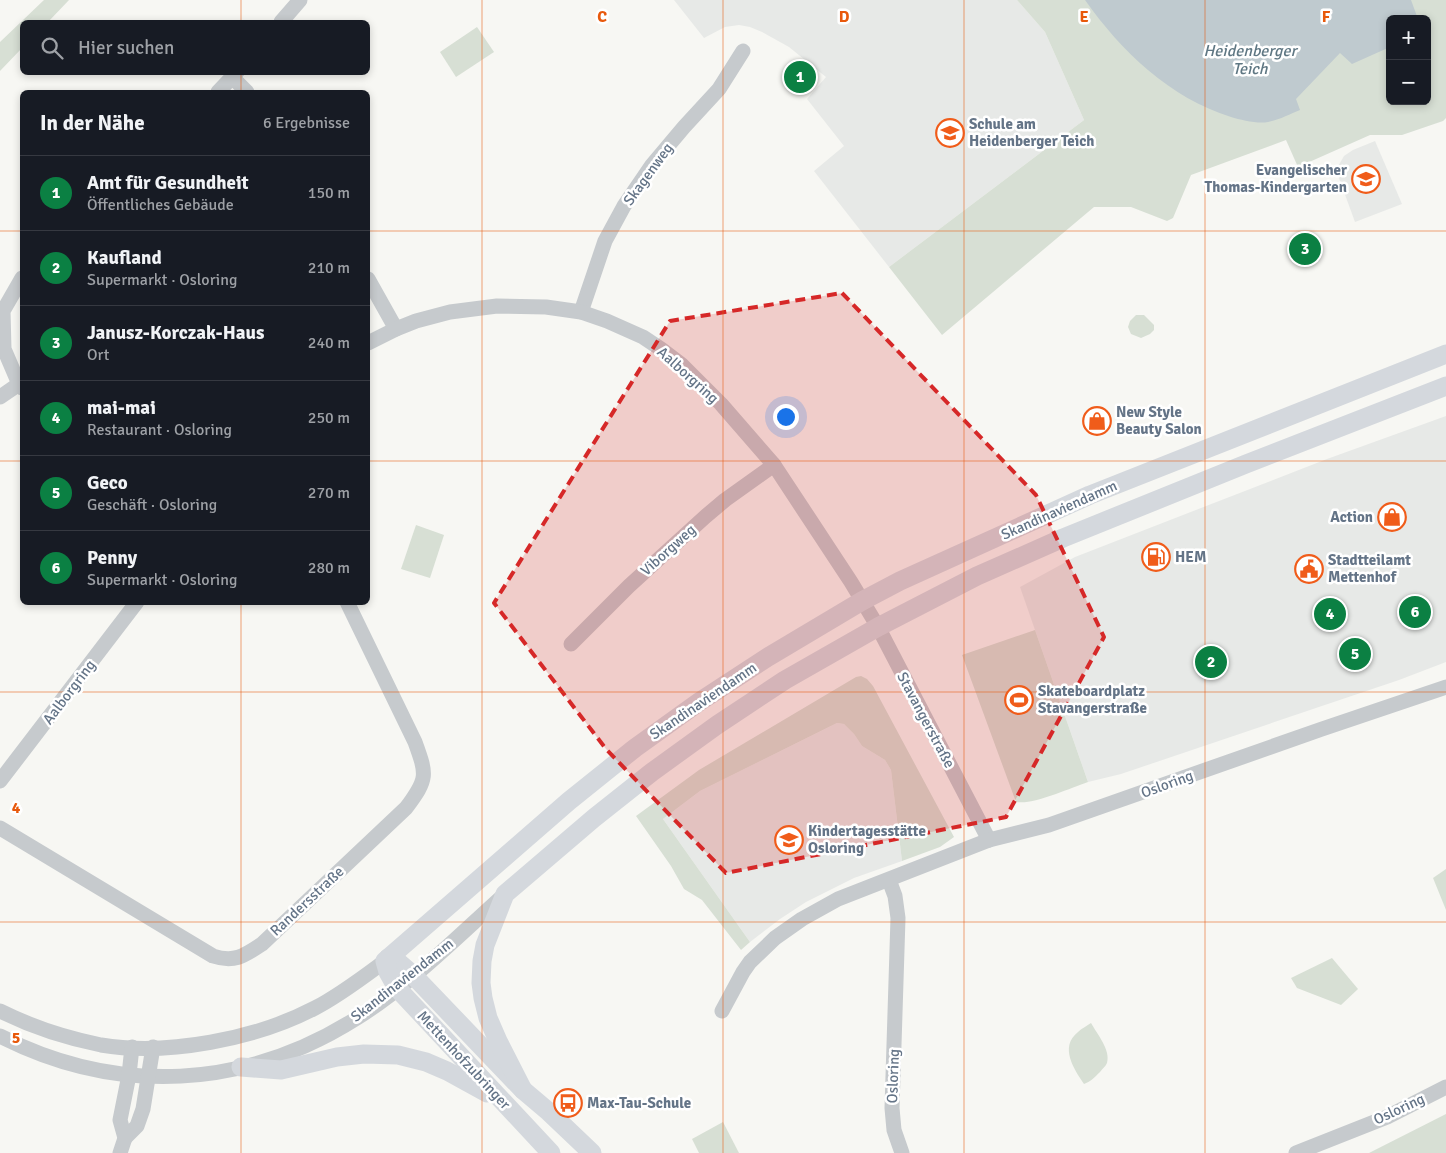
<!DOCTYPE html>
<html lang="de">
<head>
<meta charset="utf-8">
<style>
	body { margin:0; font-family:Signika,sans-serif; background:#242831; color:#f1f3f6 }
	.controls { position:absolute; right:15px; top:15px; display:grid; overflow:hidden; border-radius:8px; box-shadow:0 2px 8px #0003 }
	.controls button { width:45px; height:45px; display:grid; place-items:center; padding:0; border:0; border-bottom:1px solid #363941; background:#171b24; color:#f1f3f6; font:25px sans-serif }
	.you { position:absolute; left:785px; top:416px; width:18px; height:18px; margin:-12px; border:4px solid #fff; border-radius:50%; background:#1a73e8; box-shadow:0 0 0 8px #1a73e833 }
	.badge { display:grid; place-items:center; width:32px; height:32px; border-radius:50%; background:#0b8043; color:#fff; font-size:16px; font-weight:700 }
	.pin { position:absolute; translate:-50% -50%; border:2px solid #fff; box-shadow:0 1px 5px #0006 }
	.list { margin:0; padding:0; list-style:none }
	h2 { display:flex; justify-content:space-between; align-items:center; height:65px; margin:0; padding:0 20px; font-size:21px }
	h2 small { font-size:16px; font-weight:400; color:#9ea1a6 }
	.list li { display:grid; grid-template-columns:32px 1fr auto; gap:15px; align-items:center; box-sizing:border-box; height:75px; padding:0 20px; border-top:1px solid #363941 }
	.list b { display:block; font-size:19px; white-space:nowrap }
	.list p { margin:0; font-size:16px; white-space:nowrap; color:#9ea1a6 }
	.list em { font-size:16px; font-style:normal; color:#9ea1a6 }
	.icon { flex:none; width:28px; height:28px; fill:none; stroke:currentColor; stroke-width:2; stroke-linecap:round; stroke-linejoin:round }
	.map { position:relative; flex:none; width:1446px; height:1153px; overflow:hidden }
	.search { position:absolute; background:#171b24; box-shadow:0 2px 8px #0003; left:20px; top:20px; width:350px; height:55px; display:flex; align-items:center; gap:12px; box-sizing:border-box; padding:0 18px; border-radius:8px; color:#9ea1a6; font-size:19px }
	.panel { position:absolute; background:#171b24; box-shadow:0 2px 8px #0003; left:20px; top:90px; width:350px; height:515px; border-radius:8px }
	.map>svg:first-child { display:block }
	.built { fill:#e7e9e7 }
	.green { fill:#d7dfd4; fill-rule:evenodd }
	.water { fill:#bfcacf }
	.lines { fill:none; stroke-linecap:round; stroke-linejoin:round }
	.minor { stroke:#c6cacd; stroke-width:15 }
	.major { stroke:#d4d8dd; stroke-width:19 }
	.marked { fill:#d62828; fill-opacity:0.2; stroke:#d62828; stroke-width:4; stroke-dasharray:10 6; stroke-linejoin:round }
	.grid { fill:none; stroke:#e8590c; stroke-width:1; stroke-opacity:0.55 }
	.labels { text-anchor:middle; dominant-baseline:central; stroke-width:5; stroke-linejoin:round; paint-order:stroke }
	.poi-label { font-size:15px; font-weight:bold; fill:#647487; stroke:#fff; text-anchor:start }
	.street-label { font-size:15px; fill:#647487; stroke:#fff }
	.water-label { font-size:16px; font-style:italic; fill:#5f7783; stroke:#fff }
	.grid-label { font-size:16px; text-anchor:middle; font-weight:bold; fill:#e8590c; stroke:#fff; stroke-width:5; stroke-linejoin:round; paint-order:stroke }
</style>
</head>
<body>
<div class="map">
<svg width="1446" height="1153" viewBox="0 0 1446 1153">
	<rect width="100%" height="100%" fill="#f7f7f3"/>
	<g class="built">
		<polygon points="674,0 1017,0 1045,32 1084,120 889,267 814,171 844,146 807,99 826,77 789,47 762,32 750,27 739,25 725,27 704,38"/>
		<polygon points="1375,141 1402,204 1355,222 1336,170 1344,156 1353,150"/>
		<polygon points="1446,416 1446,662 1399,680 1121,774 1088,782 1020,587 1075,557 1327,459"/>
		<polygon points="837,723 844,724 854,734 862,746 885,760 891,770 902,861 854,878 806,902 780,919 750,942 663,819 700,791"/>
	</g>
	<g class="green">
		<polygon points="44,0 69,0 48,22 22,22 22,48 0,71 0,42"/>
		<path d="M1017,0H1446V118L1443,121L1402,135H1370L1298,167L1286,140L1191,175L1173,218L1167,221L1131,207H1094L942,335L889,267L1084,120L1045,32ZM1390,19H1427V101H1390Z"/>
		<polygon points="477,27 494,52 456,77 440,52"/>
		<polygon points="1136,315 1144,315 1154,325 1154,330 1150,334 1141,338 1131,334 1128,327 1130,321"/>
		<polygon points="416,525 444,535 430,578 401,569"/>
		<path d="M1035,630L1088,782C1070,788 1034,805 1016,802L962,655Z"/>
		<polygon points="861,676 867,679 873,686 954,837 940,847 902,861 891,770 885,760 862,746 854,734 844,724 837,723 700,791 663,819 750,942 741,950 702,900 684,889 671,866 636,816 699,770 856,677"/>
		<polygon points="1446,869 1446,910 1433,878"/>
		<polygon points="1332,958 1358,989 1341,1005 1297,988 1291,978"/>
		<path d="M1091,1023C1097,1034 1111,1050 1107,1063C1106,1066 1102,1069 1100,1072C1095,1077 1090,1082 1084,1084C1074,1069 1059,1047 1078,1032C1082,1028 1087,1026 1091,1023Z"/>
		<polygon points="1446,1114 1446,1153 1369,1153"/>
		<polygon points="723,1122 739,1153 699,1153 692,1139"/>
	</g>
	<path class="water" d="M1085,0H1411L1418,19H1390V47L1352,64L1340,53L1296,99L1300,110C1290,114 1279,120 1268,122C1258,124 1241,120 1231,117C1170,98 1121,51 1085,0Z"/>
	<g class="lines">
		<g class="minor">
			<polyline points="281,22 300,0"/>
			<polyline points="232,77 247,92"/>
			<polyline points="218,92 237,72"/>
			<polyline points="22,278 3,311 4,349 19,384 22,388"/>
			<polyline points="368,279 396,329"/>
			<polyline points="581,312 605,241 624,206 652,165 684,127 719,89 743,51"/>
			<polyline points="368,343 396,329 416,321 450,312 497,306 546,307 581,312 607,321 643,337 661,349 682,365 721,404 774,465 851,582 878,627 989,840"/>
			<polyline points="0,397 19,384"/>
			<polyline points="571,644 629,586 706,516 725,500 774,465"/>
			<polyline points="0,781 137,602"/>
			<path d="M0,828L213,956C234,963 244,956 262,944L406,808C428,779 427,775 415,742L347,602"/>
			<polyline points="889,880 895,896 898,918 892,1108 894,1130 902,1153"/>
			<path d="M0,1011C32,1027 66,1038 101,1045C167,1056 256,1039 315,1008C340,995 362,978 385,961"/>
			<polyline points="722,1011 743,972 750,962 775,938 802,919 838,899 989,840 1049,825 1086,812 1322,729 1446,687"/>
			<path d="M0,1036C118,1096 245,1089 357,1018C411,984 458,936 505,894"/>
			<polyline points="125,1138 137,1126 143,1109 153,1047"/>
			<polyline points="120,1153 125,1138 120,1120 129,1075 132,1047"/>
			<polyline points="1296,1153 1387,1117 1446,1087"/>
		</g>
		<g class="major">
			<polyline points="388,958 398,962 413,975 523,1090 549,1112 592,1153"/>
			<polyline points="241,1067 281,1070 337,1057 364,1054 398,1055 426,1062 447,1071 487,1093"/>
			<polyline points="523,1090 498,1041 488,1018 483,998 481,983 482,961 485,945 505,894 594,818 652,772 717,725 785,680 878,627 977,576 1063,538 1246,464 1446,386"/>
			<polyline points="551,1153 397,988 388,972 385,961 569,801 635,748 699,702 768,657 862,601 900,581 1090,495 1446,354"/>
		</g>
	</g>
	<path class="marked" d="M842,293L1036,495L1104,637L1006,817L726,873L606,749L494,603L670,321Z"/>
	<path class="grid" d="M241,0V22M482,0V1153M723,0V1153M964,0V1153M1205,0V1153M241,72V92M0,231H22M368,231H1446M0,461H22M368,461H1446M241,602V1153M0,692H1446M0,922H1446"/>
	<defs>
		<symbol id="school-ring" viewBox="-11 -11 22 22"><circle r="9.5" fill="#fff" stroke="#f05c1a" stroke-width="1.5"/><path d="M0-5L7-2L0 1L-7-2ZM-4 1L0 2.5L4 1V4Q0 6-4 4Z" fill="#f05c1a"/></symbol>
		<symbol id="shop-ring" viewBox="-11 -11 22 22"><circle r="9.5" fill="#fff" stroke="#f05c1a" stroke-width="1.5"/><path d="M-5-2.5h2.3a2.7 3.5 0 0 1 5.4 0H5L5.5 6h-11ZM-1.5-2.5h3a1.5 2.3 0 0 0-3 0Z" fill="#f05c1a"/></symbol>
		<symbol id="fuel-ring" viewBox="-11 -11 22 22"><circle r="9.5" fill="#fff" stroke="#f05c1a" stroke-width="1.5"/><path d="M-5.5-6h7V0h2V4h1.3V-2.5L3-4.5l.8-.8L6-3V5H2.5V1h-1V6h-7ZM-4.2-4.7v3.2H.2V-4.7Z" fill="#f05c1a"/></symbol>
		<symbol id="civic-ring" viewBox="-11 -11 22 22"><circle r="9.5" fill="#fff" stroke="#f05c1a" stroke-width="1.5"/><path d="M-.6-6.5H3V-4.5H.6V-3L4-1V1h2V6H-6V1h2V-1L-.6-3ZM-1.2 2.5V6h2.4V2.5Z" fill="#f05c1a"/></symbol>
		<symbol id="stadium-ring" viewBox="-11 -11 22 22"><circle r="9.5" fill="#fff" stroke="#f05c1a" stroke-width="1.5"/><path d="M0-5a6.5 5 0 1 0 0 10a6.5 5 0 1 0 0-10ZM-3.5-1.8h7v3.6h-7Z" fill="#f05c1a"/></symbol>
		<symbol id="bus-ring" viewBox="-11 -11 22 22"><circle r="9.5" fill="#fff" stroke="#f05c1a" stroke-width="1.5"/><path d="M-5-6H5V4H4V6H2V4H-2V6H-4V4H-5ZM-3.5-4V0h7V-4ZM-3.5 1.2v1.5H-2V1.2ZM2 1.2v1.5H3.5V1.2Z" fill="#f05c1a"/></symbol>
	</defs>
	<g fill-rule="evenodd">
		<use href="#school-ring" x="934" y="117" width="32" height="32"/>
		<use href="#school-ring" x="1350" y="163" width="32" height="32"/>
		<use href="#shop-ring" x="1081" y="405" width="32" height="32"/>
		<use href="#shop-ring" x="1376" y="501" width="32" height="32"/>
		<use href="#fuel-ring" x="1140" y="541" width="32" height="32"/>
		<use href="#civic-ring" x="1293" y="553" width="32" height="32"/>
		<use href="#stadium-ring" x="1003" y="684" width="32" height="32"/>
		<use href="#school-ring" x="773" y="824" width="32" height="32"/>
		<use href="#bus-ring" x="552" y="1087" width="32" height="32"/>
	</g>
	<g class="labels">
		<g class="poi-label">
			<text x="969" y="124">Schule am<tspan x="969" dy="17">Heidenberger Teich</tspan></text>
			<text x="1347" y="170" text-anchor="end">Evangelischer<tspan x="1347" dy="17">Thomas-Kindergarten</tspan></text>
			<text x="1116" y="412">New Style<tspan x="1116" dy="17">Beauty Salon</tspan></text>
			<text x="1373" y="517" text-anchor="end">Action</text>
			<text x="1175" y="557">HEM</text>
			<text x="1328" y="560">Stadtteilamt<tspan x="1328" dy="17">Mettenhof</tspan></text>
			<text x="1038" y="691">Skateboardplatz<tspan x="1038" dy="17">Stavangerstraße</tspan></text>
			<text x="808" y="831">Kindertagesstätte<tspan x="808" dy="17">Osloring</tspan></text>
			<text x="587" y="1103">Max-Tau-Schule</text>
		</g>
		<g class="street-label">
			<text transform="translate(648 174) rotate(-54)">Skagenweg</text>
			<text transform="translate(688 375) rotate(42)">Aalborgring</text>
			<text transform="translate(1059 510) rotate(-24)">Skandinaviendamm</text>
			<text transform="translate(668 550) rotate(-42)">Viborgweg</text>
			<text transform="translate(69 692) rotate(-53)">Aalborgring</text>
			<text transform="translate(703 701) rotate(-34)">Skandinaviendamm</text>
			<text transform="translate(926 720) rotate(62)">Stavangerstraße</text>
			<text transform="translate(1167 784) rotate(-20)">Osloring</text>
			<text transform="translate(307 901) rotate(-43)">Randersstraße</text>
			<text transform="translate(402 980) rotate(-38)">Skandinaviendamm</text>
			<text transform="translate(464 1060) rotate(47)">Mettenhofzubringer</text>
			<text transform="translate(893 1076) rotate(-88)">Osloring</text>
			<text transform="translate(1399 1109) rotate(-25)">Osloring</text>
		</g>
		<g class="water-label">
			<text x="1250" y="51">Heidenberger<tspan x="1250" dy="18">Teich</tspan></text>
		</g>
	</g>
	<g class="grid-label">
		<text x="602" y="22">C</text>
		<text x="844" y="22">D</text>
		<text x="1084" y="22">E</text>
		<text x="1326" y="22">F</text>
		<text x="16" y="813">4</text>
		<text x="16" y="1043">5</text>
	</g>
</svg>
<div class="controls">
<button>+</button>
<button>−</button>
</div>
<div class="you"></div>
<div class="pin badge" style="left:800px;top:77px">1</div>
<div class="pin badge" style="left:1211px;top:662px">2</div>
<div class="pin badge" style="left:1305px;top:249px">3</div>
<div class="pin badge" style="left:1330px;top:614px">4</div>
<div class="pin badge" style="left:1355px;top:654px">5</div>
<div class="pin badge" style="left:1415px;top:612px">6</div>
<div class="search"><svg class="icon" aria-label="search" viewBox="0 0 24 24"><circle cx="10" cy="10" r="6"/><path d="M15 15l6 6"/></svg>Hier suchen</div>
<section class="panel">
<h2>In der Nähe<small>6 Ergebnisse</small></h2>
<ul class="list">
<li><span class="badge">1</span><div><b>Amt für Gesundheit</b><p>Öffentliches Gebäude</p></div><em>150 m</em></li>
<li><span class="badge">2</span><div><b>Kaufland</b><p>Supermarkt · Osloring</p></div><em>210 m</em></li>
<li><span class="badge">3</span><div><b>Janusz-Korczak-Haus</b><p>Ort</p></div><em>240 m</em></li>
<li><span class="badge">4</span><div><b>mai-mai</b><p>Restaurant · Osloring</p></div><em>250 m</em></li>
<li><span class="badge">5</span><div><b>Geco</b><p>Geschäft · Osloring</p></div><em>270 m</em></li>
<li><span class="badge">6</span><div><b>Penny</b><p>Supermarkt · Osloring</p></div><em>280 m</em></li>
</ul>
</section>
</div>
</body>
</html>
